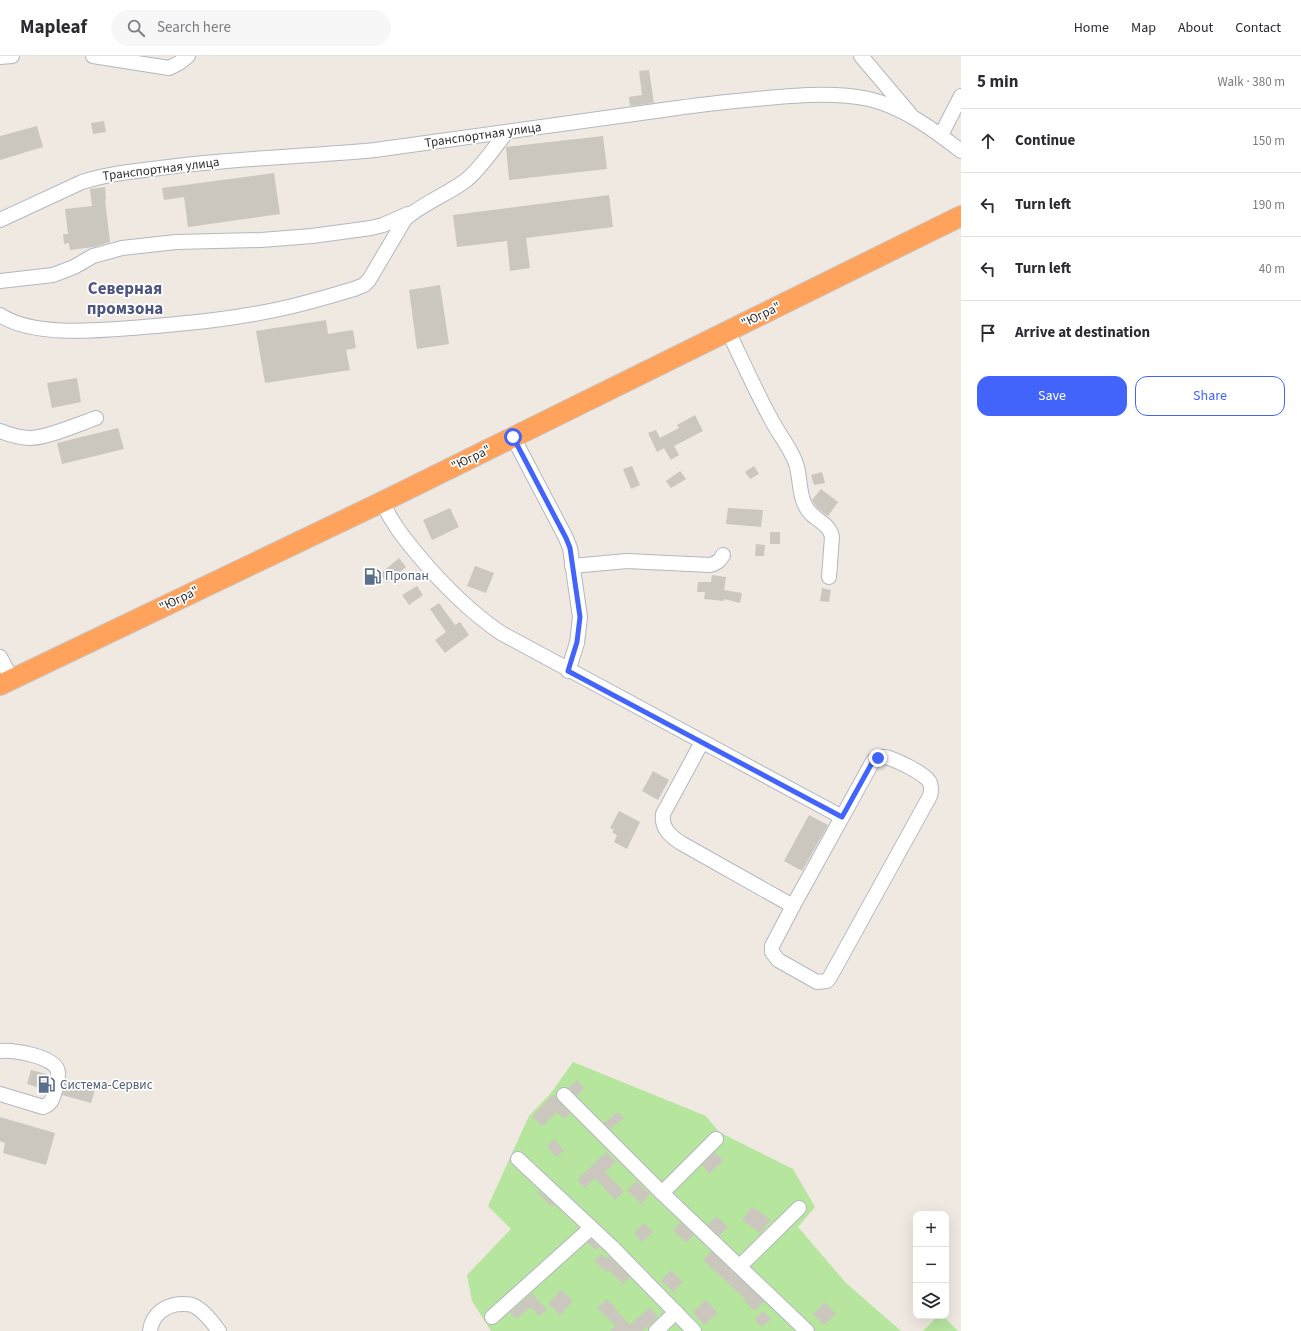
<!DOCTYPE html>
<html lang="en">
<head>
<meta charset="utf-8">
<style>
	body { margin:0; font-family:"Source Sans 3",sans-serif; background:#f7f7f7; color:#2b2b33 }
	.controls { position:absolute; right:12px; bottom:12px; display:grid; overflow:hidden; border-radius:8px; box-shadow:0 4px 16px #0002 }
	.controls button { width:36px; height:36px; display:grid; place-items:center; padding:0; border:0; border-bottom:1px solid #e1e1e2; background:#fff; color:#2b2b33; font:20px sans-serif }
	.stop { position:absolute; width:12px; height:12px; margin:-9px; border:3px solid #4264fb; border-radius:50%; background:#fff }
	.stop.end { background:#4264fb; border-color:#fff; box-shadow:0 1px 4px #0008 }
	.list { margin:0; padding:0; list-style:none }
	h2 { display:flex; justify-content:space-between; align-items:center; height:52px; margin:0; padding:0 16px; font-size:17px }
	h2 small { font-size:13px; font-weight:400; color:#7c7c81 }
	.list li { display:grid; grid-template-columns:26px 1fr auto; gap:12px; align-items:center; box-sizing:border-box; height:64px; padding:0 16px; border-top:1px solid #e1e1e2 }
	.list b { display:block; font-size:15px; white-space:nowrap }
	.list em { font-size:13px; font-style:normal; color:#7c7c81 }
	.actions { display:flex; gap:8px; padding:12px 16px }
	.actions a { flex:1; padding:9px 0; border:1px solid #4264fb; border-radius:12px; text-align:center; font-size:14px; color:#4264fb }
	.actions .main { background:#4264fb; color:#fff }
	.icon { flex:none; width:22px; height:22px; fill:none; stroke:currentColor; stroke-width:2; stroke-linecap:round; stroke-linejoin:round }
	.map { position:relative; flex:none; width:961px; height:1275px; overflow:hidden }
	header { display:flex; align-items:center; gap:24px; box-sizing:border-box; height:56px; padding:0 20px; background:#fff; border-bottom:1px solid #e1e1e2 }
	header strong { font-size:19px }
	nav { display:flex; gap:22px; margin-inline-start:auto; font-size:14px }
	.search { width:280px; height:36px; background:#f7f7f7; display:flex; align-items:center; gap:10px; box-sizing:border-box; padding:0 14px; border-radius:22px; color:#7c7c81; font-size:15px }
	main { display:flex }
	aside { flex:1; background:#fff }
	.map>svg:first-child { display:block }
	.green { fill:#b6e59e }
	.building { fill:#cbc7bf }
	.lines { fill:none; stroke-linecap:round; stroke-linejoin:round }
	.minor-casing { stroke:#b4b7c1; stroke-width:16 }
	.highway-casing { stroke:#c9c9c9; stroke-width:22 }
	.minor { stroke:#fff; stroke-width:14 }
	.highway { stroke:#ffa35c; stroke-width:20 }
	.route { stroke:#4264fb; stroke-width:5 }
	.labels { text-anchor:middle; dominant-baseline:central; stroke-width:3.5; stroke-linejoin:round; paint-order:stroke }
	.street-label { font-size:13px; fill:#2e2e2e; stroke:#fff }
	.service-label { font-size:13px; fill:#4e5e75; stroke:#fff; text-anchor:start }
	.district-label { font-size:17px; font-weight:bold; fill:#4d5680; stroke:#fff }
</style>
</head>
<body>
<header>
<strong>Mapleaf</strong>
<div class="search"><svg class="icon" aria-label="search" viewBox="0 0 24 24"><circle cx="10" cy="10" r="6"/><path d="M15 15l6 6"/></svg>Search here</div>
<nav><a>Home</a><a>Map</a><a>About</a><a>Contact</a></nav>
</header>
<main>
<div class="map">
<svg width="961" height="1275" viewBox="0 0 961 1275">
	<rect width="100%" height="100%" fill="#efe9e1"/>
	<g class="green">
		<polygon points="573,1006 706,1060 719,1076 793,1113 815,1151 798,1171 846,1227 901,1275 491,1275 472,1245 467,1219 511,1173 488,1150 529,1060 551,1037"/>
		<polygon points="938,1260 943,1260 958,1275 923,1275"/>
	</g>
	<g class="building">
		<polygon points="649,14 654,47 630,50 629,41 642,39 639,15"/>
		<polygon points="104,65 106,76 93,78 91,67"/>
		<polygon points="37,70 43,91 0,104 0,80"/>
		<polygon points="603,80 607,113 509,124 506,91"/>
		<polygon points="274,117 280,158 188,171 184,141 164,144 162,132"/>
		<polygon points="105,131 106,143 105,144 110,186 94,191 70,194 69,187 64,188 63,178 68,178 65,153 92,150 90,133"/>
		<polygon points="609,139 613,171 526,182 530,212 510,215 507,185 457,191 453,159"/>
		<polygon points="440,229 449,288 417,293 409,234"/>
		<polygon points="326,264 328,278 353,274 356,292 346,294 350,314 265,327 256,275"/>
		<polygon points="77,322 81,346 52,352 47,327"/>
		<polygon points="695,359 703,375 674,390 679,399 671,404 664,392 657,396 648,377 656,374 660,382 679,372 677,369"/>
		<polygon points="118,372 124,393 62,408 57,387"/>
		<polygon points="632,410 640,429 631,433 623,413"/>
		<polygon points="754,410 759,418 750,423 745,416"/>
		<polygon points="680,415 686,423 671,432 666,425"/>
		<polygon points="822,416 825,427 814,429 811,419"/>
		<polygon points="821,433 838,446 828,460 817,452 812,444"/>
		<polygon points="450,452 459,471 432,484 423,464"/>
		<polygon points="728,452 763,454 761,471 726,468"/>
		<rect x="770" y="476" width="10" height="12"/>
		<polygon points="756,488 765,489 764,500 755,500"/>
		<polygon points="399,502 406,511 387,527 380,518"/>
		<polygon points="475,510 494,517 486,537 467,530"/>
		<polygon points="712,519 726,521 724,534 742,537 740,547 724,543 724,545 704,543 705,536 697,536 698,526 711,526"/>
		<polygon points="417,530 423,539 409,549 402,539"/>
		<polygon points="822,532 831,534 829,546 820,545"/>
		<polygon points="439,547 455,569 460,566 469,579 445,597 435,584 446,576 430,553"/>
		<polygon points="653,715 669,724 658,744 642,735"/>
		<polygon points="619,755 640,766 627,793 614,786 617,779 612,776 614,774 610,772"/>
		<polygon points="809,759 828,769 802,815 784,805"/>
		<polygon points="31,1014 50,1019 46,1034 27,1028"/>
		<polygon points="66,1024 95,1034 91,1047 62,1039"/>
		<polygon points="577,1024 584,1032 577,1040 568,1032"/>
		<polygon points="554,1038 558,1045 570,1057 564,1063 557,1056 542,1070 532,1060"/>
		<polygon points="618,1056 624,1062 610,1073 604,1067"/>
		<polygon points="0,1061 55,1077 46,1109 3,1097 5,1087 0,1085"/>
		<polygon points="555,1083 564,1095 556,1101 547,1089"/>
		<polygon points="606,1096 616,1106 605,1116 624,1135 615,1144 595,1122 585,1132 577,1124"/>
		<polygon points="715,1096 723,1105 709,1118 702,1109"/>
		<polygon points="636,1125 650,1138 641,1148 627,1134"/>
		<polygon points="539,1135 554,1148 552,1151 537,1137"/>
		<polygon points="752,1150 771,1164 760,1177 742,1164"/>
		<polygon points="716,1160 728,1171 719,1180 708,1169"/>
		<polygon points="680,1166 694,1179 686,1187 673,1174"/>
		<polygon points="644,1167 653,1176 642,1186 634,1177"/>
		<polygon points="591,1183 599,1191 596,1194 587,1187"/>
		<polygon points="711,1195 764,1245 755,1255 744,1245 745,1243 703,1204"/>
		<polygon points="601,1198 606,1203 609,1200 630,1221 623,1228 609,1214 607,1216 594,1205"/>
		<polygon points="671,1214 683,1226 673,1236 661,1225"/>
		<polygon points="561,1234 573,1245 560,1259 548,1248"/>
		<polygon points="532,1237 547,1254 539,1260 531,1251 516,1263 510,1256"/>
		<polygon points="607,1243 616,1252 615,1253 630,1269 650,1251 658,1261 643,1275 610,1275 616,1270 597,1252"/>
		<polygon points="706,1244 718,1257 704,1269 693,1256"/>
		<polygon points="825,1246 836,1258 824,1269 813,1258"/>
		<polygon points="763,1255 771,1263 762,1271 755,1263"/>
	</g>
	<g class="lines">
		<defs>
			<g id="minor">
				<polyline points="93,0 169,12 179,7 188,0"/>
				<polyline points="861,0 910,58"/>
				<polyline points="0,1 12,0"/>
				<polyline points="941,79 961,40"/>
				<path d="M0,164L82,126C107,118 134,115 160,112C231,102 303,101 375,94C473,81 571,66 670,53C702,48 734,45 766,42C801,39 835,36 869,43C903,51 934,74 961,95"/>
				<polyline points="0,225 53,219 74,211 93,200 122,192 176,186 261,184 312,180 371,172 383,169 408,158"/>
				<path d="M0,259C35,282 102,274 143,271C193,267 243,262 293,250C313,245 334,239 354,233L364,229L369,224L405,163C423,147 446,139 465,125C480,114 495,90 507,76"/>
				<path d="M728,275C742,304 755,334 771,363C778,377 789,390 795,405C801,419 798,436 805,449C811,464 829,465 832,481L829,521"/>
				<path d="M0,375C10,379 19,382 30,382C47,382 79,368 96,362"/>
				<polyline points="513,381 566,482 570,492 580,561 577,587 568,615"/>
				<path d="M382,446C392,467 403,481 418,499C443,529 469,555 501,577L842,761"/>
				<path d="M572,510L627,505L710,509C717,507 720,505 723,499"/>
				<polyline points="0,601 12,623"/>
				<path d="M702,686L663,758C661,772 670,780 681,787L793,850"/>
				<path d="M884,701C893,702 927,718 930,727C932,732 931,736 930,740L830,921L827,925L817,926L778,904L772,896V890L793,850L873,705L878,702Z"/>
				<path d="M0,995C13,994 56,1000 58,1016C59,1021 56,1029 55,1034C53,1042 52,1048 43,1051L0,1038"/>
				<polyline points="564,1039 662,1137 807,1275"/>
				<polyline points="518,1103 612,1191 694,1275"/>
				<polyline points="662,1137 716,1083"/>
				<polyline points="740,1210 799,1152"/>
				<polyline points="492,1261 591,1172"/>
				<path d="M150,1275C152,1258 166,1248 183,1248C186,1248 190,1248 192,1249C203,1253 212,1266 219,1275"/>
				<polyline points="656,1275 676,1256"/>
			</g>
			<polyline id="highway" points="0,629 382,446 961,160"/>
		</defs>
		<use href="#minor" class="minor-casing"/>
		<use href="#highway" class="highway-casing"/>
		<use href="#minor" class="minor"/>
		<use href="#highway" class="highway"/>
	</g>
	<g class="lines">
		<polyline class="route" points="513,381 566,482 570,492 580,561 577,586 568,615 842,761 873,705 878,702"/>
	</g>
	<defs>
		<symbol id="fuel-bare" viewBox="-9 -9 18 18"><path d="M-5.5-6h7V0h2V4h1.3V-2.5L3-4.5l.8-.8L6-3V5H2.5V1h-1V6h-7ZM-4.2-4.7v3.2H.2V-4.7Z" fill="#5c6f8a" stroke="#fff" stroke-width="2.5" paint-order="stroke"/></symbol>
	</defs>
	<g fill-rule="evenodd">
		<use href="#fuel-bare" x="360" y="508" width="25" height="25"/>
		<use href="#fuel-bare" x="34" y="1016" width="25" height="25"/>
	</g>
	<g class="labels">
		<g class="street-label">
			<text transform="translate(483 79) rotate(-8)">Транспортная улица</text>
			<text transform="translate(161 113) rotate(-7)">Транспортная улица</text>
			<text transform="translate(761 259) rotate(-26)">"Югра"</text>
			<text transform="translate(471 402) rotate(-26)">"Югра"</text>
			<text transform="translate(179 543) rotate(-26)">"Югра"</text>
		</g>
		<g class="service-label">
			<text x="385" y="520">Пропан</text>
			<text x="60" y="1029">Система-Сервис</text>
		</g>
		<g class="district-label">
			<text x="125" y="233">Северная<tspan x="125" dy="20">промзона</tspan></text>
		</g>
	</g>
</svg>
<div class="controls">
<button>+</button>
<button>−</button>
<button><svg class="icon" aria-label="layers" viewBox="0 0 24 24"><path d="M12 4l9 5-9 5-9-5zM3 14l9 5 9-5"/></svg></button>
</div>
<div class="stop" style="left:513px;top:381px"></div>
<div class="stop end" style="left:878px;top:702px"></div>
</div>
<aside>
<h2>5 min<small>Walk · 380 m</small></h2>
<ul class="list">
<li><svg class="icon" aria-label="ahead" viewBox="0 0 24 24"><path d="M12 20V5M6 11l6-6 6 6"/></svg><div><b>Continue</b></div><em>150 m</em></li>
<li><svg class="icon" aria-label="left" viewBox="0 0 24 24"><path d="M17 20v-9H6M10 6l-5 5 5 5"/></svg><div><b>Turn left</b></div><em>190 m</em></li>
<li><svg class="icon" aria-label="left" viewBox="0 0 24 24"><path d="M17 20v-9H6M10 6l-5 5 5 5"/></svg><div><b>Turn left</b></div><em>40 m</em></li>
<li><svg class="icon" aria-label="arrive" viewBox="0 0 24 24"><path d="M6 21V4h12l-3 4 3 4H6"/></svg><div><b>Arrive at destination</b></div></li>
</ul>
<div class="actions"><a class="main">Save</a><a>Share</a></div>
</aside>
</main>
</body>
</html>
